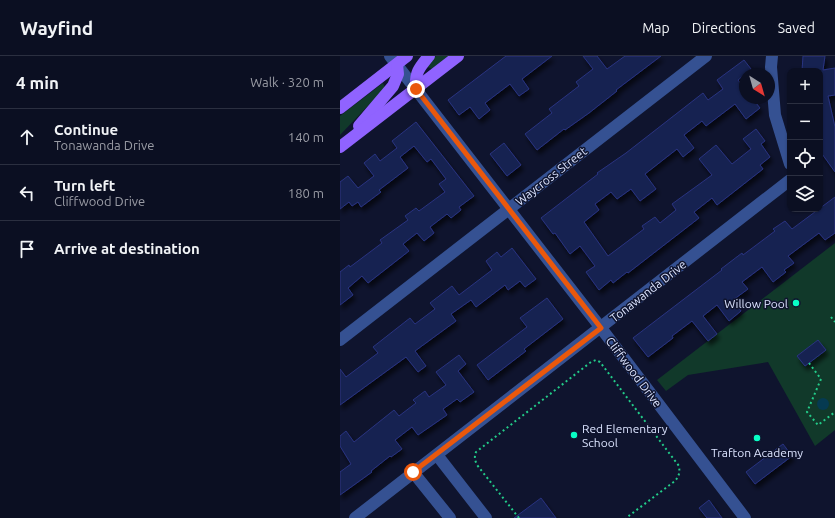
<!DOCTYPE html>
<html lang="en">
<head>
<meta charset="utf-8">
<style>
	body { margin:0; font-family:Ubuntu,sans-serif; background:#14182a; color:#f1f3f6 }
	.controls { position:absolute; right:12px; top:12px; display:grid; overflow:hidden; border-radius:8px; box-shadow:0 1px 3px #0004 }
	.controls button { width:36px; height:36px; display:grid; place-items:center; padding:0; border:0; border-bottom:1px solid #2b2f40; background:#0b0f22; color:#f1f3f6; font:20px sans-serif }
	.compass { position:absolute; left:399px; top:12px; width:36px; height:36px; border-radius:50%; background:#0b0f22; box-shadow:0 1px 3px #0004; rotate:143deg }
	.stop { position:absolute; width:12px; height:12px; margin:-9px; border:3px solid #ea580c; border-radius:50%; background:#fff }
	.stop.end { background:#ea580c; border-color:#fff; box-shadow:0 1px 4px #0008 }
	.list { margin:0; padding:0; list-style:none }
	h2 { display:flex; justify-content:space-between; align-items:center; height:52px; margin:0; padding:0 16px; font-size:17px }
	h2 small { font-size:13px; font-weight:400; color:#9a9ca5 }
	.list li { display:grid; grid-template-columns:26px 1fr auto; gap:12px; align-items:center; box-sizing:border-box; height:56px; padding:0 16px; border-top:1px solid #2b2f40 }
	.list b { display:block; font-size:15px; white-space:nowrap }
	.list p { margin:0; font-size:13px; white-space:nowrap; color:#9a9ca5 }
	.list em { font-size:13px; font-style:normal; color:#9a9ca5 }
	.icon { flex:none; width:22px; height:22px; fill:none; stroke:currentColor; stroke-width:2; stroke-linecap:round; stroke-linejoin:round }
	.map { position:relative; flex:none; width:495px; height:462px; overflow:hidden }
	header { display:flex; align-items:center; gap:24px; box-sizing:border-box; height:56px; padding:0 20px; background:#0b0f22; border-bottom:1px solid #2b2f40 }
	header strong { font-size:19px }
	nav { display:flex; gap:22px; margin-inline-start:auto; font-size:14px }
	main { display:flex }
	aside { flex:1; background:#0b0f22 }
	.map>svg:first-child { display:block }
	.green { fill:#11392a }
	.water { fill:#053a51 }
	.building { fill:#192051; stroke:#283480; filter:url(#shadow) }
	.lines { fill:none; stroke-linecap:round; stroke-linejoin:round }
	.path { stroke:#23cc89; stroke-width:2; stroke-dasharray:2 3; stroke-linecap:butt }
	.minor { stroke:#355192; stroke-width:12 }
	.major { stroke:#9063ff; stroke-width:12 }
	.route { stroke:#ea580c; stroke-width:5 }
	.poi-dot { fill:#08ffc5; stroke:#0f142e; stroke-width:1.5 }
	.labels { text-anchor:middle; dominant-baseline:central; stroke-width:3; stroke-linejoin:round; paint-order:stroke }
	.street-label { font-size:12px; fill:#dce4ff; stroke:#0f142e }
	.poi-label { font-size:12px; fill:#dce4ff; stroke:#0f142e; text-anchor:end }
</style>
</head>
<body>
<header>
<strong>Wayfind</strong>
<nav><a>Map</a><a>Directions</a><a>Saved</a></nav>
</header>
<main>
<aside>
<h2>4 min<small>Walk · 320 m</small></h2>
<ul class="list">
<li><svg class="icon" aria-label="ahead" viewBox="0 0 24 24"><path d="M12 20V5M6 11l6-6 6 6"/></svg><div><b>Continue</b><p>Tonawanda Drive</p></div><em>140 m</em></li>
<li><svg class="icon" aria-label="left" viewBox="0 0 24 24"><path d="M17 20v-9H6M10 6l-5 5 5 5"/></svg><div><b>Turn left</b><p>Cliffwood Drive</p></div><em>180 m</em></li>
<li><svg class="icon" aria-label="arrive" viewBox="0 0 24 24"><path d="M6 21V4h12l-3 4 3 4H6"/></svg><div><b>Arrive at destination</b></div></li>
</ul>
</aside>
<div class="map">
<svg width="495" height="462" viewBox="0 0 495 462">
	<defs>
		<filter id="shadow"><feDropShadow dx="2.5" dy="4.5" stdDeviation="2" flood-color="#0009"/></filter>
	</defs>
	<rect width="100%" height="100%" fill="#0f142e"/>
	<g class="green">
		<polygon points="96,0 109,0 92,13 86,10"/>
		<polygon points="43,27 45,32 0,79 0,60"/>
		<polygon points="495,187 495,374 475,390 428,306 348,319 326,335 317,324"/>
	</g>
	<circle class="water" cx="483" cy="348" r="6"/>
	<g class="building">
		<polygon points="166,0 212,0 182,23 189,33 179,40 170,28 145,47 150,54 139,63 130,51 119,59 108,44"/>
		<polygon points="243,0 257,0 267,13 285,0 321,0 276,34 277,35 249,57 225,74 224,73 197,94 185,78 212,57 209,53 239,30 236,26 253,13"/>
		<polygon points="463,0 485,0 483,14 495,12 495,39 488,40 495,71 495,116 480,95 480,15 462,15"/>
		<polygon points="404,4 411,13 398,24 405,33 405,42 412,42 420,52 406,63 395,48 366,70 362,65 344,79 354,92 343,101 337,93 305,118 316,133 300,145 291,133 277,143 271,136 255,148 259,154 244,166 268,200 304,173 302,170 315,161 320,167 336,154 332,148 372,119 359,103 376,89 392,108 411,93 403,83 416,73 425,85 421,88 430,101 420,109 423,113 377,149 372,142 354,156 359,162 288,217 287,216 273,227 271,224 259,234 246,216 255,210 240,190 230,198 215,177 213,178 201,162 258,118 257,117 286,97 363,37 368,44 383,33 377,24"/>
		<polygon points="76,66 134,140 119,151 121,154 111,162 107,158 90,171 94,177 84,185 77,177 63,188 69,195 28,227 22,220 8,232 13,239 0,249 0,216 9,209 10,211 42,187 40,184 68,164 65,160 76,152 79,155 105,136 99,128 106,123 91,103 87,106 74,90 60,101 68,112 39,134 41,136 21,151 18,146 12,150 9,146 0,153 0,126 8,120 18,132 34,120 24,107 35,98 40,105 57,92 52,85"/>
		<polygon points="164,87 181,109 167,120 150,98"/>
		<polygon points="495,141 495,177 485,184 479,177 448,200 454,207 444,214 446,216 433,226 422,211 402,226 408,233 393,244 401,255 389,265 377,249 363,260 377,278 368,285 352,265 332,280 333,282 308,301 293,282 382,214 381,213 402,197 403,199 435,175 433,173 445,165 452,173"/>
		<polygon points="172,192 196,223 185,231 180,225 168,234 165,229 136,251 131,244 111,258 116,265 75,295 86,310 78,316 66,301 0,349 0,313 6,321 38,297 33,291 70,262 75,268 95,253 90,247 112,230 119,239 152,214 146,205 157,196 161,201"/>
		<polygon points="207,242 223,263 184,293 186,295 148,324 137,309 187,271 180,262"/>
		<polygon points="478,284 486,294 465,310 457,300"/>
		<polygon points="119,299 126,308 118,315 134,336 120,346 117,343 103,353 107,359 78,379 72,371 55,384 62,393 51,401 50,400 31,415 32,416 0,439 0,416 11,408 0,390 0,380 6,375 14,386 54,354 59,360 76,347 73,344 85,335 89,341 106,329 96,316"/>
		<polygon points="443,388 452,400 415,428 406,416"/>
		<polygon points="201,442 216,462 174,462"/>
		<polygon points="369,444 382,462 367,462 359,452"/>
	</g>
	<g class="lines">
		<g class="path">
			<polyline points="491,261 495,266"/>
			<polyline points="469,307 481,323 467,356 478,369 495,356"/>
			<path d="M179,462L137,409C135,404 134,401 136,396L251,306L256,304L260,306L339,410C340,417 339,420 335,425L286,462"/>
		</g>
		<g class="minor">
			<polyline points="50,0 261,272 405,462"/>
			<polyline points="432,0 431,11 435,59 450,108"/>
			<polyline points="0,284 366,0"/>
			<polyline points="97,399 146,462"/>
			<polyline points="73,416 110,462"/>
			<polyline points="15,462 450,124"/>
		</g>
		<g class="major">
			<path d="M76,33C75,16 79,12 89,0"/>
			<polyline points="0,52 67,0"/>
			<polyline points="19,70 53,30 58,18 57,8"/>
			<polyline points="0,91 118,0"/>
		</g>
	</g>
	<g class="lines">
		<polyline class="route" points="73,416 261,272 76,33"/>
	</g>
	<g class="poi-dot">
		<circle cx="456" cy="247" r="4"/>
		<circle cx="234" cy="379" r="4"/>
		<circle cx="417" cy="382" r="4"/>
	</g>
	<g class="labels">
		<g class="street-label">
			<text transform="translate(211 120) rotate(-38)">Waycross Street</text>
			<text transform="translate(308 235) rotate(-38)">Tonawanda Drive</text>
			<text transform="translate(294 316) rotate(53)">Cliffwood Drive</text>
		</g>
		<g class="poi-label">
			<text x="448" y="247">Willow Pool</text>
			<text x="242" y="372" text-anchor="start">Red Elementary<tspan x="242" dy="14">School</tspan></text>
			<text x="417" y="396" text-anchor="middle">Trafton Academy</text>
		</g>
	</g>
</svg>
<div class="controls">
<button>+</button>
<button>−</button>
<button><svg class="icon" aria-label="locate" viewBox="0 0 24 24"><circle cx="12" cy="12" r="6"/><path d="M12 2v4M12 18v4M2 12h4M18 12h4"/></svg></button>
<button><svg class="icon" aria-label="layers" viewBox="0 0 24 24"><path d="M12 4l9 5-9 5-9-5zM3 14l9 5 9-5"/></svg></button>
</div>
<svg class="compass" viewBox="-18 -18 36 36"><path d="M0-13l5 13h-10z" fill="#e53935"/><path d="M0 13l5-13h-10z" fill="#9a9ca5"/></svg>
<div class="stop" style="left:73px;top:416px"></div>
<div class="stop end" style="left:76px;top:33px"></div>
</div>
</main>
</body>
</html>
